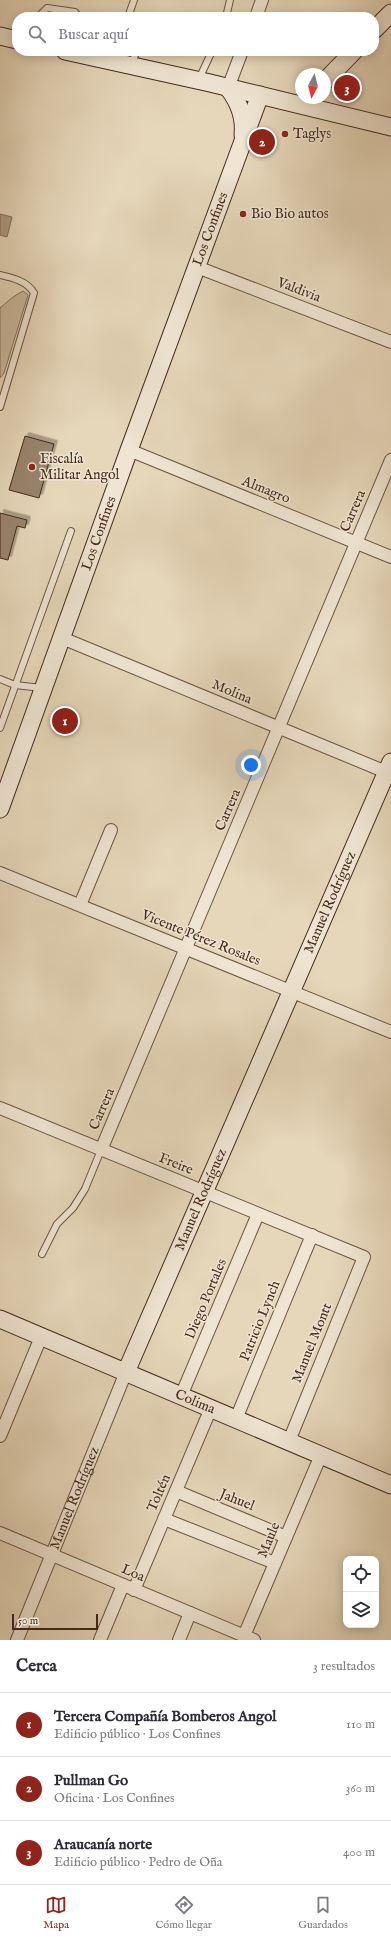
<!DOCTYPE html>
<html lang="es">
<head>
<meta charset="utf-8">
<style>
	body { margin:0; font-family:"IM FELL English",serif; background:#f2f2f3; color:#2b2b33 }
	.controls { position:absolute; right:12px; bottom:12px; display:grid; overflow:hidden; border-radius:8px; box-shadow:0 2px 10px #0003 }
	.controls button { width:36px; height:36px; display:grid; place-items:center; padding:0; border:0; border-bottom:1px solid #e1e1e2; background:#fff; color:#2b2b33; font:20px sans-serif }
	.compass { position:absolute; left:295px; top:68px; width:36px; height:36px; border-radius:50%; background:#fff; box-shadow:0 2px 10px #0003; rotate:187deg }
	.scale { position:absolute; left:12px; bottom:10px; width:86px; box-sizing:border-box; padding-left:4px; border:2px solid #452a1c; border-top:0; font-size:11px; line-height:14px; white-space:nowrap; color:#452a1c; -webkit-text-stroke:3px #efe5d2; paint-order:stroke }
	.you { position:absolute; left:251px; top:765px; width:14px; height:14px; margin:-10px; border:3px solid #fff; border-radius:50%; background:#1a73e8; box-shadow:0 0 0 6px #1a73e833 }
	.badge { display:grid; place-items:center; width:26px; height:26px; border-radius:50%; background:#8f2418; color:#fff; font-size:13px; font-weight:700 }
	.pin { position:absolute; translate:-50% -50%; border:2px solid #fff; box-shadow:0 1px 4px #0006 }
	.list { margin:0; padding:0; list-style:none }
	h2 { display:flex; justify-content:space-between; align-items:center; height:52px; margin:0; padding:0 16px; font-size:17px }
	h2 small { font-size:13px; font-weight:400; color:#7c7c81 }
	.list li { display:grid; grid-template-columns:26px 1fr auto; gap:12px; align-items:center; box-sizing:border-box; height:64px; padding:0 16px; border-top:1px solid #e1e1e2 }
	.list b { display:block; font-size:15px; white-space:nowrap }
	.list p { margin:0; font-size:13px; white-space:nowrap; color:#7c7c81 }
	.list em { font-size:13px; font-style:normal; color:#7c7c81 }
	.icon { flex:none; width:22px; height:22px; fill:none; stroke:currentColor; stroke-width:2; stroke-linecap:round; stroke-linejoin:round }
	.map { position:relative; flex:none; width:391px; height:1640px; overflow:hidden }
	.search { position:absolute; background:#fff; box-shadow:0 2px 10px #0003; left:12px; right:12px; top:12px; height:44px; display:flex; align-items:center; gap:10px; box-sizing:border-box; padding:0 14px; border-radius:16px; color:#7c7c81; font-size:15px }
	.sheet { height:244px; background:#fff }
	nav { display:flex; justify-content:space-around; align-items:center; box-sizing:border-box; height:56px; border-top:1px solid #e1e1e2; background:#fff; font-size:11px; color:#7c7c81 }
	nav a { display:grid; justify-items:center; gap:2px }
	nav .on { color:#8f2418 }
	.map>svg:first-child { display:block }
	.green { fill:#cbba9f; stroke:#88725e }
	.water { fill:#af9c84; stroke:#856e5a }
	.building { fill:#99846e; stroke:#452a1c; filter:url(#shadow) }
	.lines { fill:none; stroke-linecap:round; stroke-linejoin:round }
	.lane-casing { stroke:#6d5544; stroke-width:8 }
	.street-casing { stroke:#6d5544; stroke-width:14 }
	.secondary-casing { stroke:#452a1c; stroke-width:19 }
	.lane { stroke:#efe5d2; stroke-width:6 }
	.street { stroke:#efe5d2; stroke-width:12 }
	.secondary { stroke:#efe5d2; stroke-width:17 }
	.poi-dot { fill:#8f2418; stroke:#efe5d2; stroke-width:1.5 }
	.labels { text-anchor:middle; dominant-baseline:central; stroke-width:3; stroke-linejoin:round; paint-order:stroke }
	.poi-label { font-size:14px; fill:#452a1c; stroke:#efe5d2; text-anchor:start }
	.street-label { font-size:14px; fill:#452a1c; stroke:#efe5d2 }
</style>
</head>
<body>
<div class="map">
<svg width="391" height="1640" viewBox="0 0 391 1640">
	<defs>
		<filter id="shadow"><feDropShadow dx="3.5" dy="-3.5" stdDeviation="0" flood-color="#0004"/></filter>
	</defs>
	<rect width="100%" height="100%" fill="#e6d7ba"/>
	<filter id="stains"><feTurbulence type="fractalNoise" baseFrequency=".005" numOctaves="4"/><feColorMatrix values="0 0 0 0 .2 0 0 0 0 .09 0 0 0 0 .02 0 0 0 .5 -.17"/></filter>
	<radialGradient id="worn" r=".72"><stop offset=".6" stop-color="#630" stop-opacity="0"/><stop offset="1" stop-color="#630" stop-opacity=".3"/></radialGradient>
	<polygon class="green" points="23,291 28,295 4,373 0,378 0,308 13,297"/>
	<polygon class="water" points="0,214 12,217 7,237 0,235"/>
	<g class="building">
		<polygon points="25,436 54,444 39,498 9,490"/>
		<polygon points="0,513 27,520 25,528 17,526 8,560 0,558"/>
	</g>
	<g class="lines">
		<defs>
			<g id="lane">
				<polyline points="38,17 47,8 75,12 79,17"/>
				<polyline points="128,17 134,0"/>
				<polyline points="226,17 230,0"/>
				<polyline points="131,64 137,51"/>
				<polyline points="199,79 212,51"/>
				<path d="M0,275C13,278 27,281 34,293L0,407"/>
				<polyline points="0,679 15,685 42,688"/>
				<polyline points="0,728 71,531"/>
				<polyline points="42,1254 57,1224 73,1208 85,1189 101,1150"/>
			</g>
			<g id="street">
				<polyline points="256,17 262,0"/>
				<polyline points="228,88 242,51"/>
				<polyline points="197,267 391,342"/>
				<polyline points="129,450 391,557"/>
				<polyline points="62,638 391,774"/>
				<polyline points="0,873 391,1032"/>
				<polyline points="80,905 111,830"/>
				<polyline points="0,1108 364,1257 289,1441"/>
				<polyline points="101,1150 391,460"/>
				<polyline points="181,1396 258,1214"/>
				<polyline points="236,1419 312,1235"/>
				<polyline points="0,1436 41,1337"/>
				<polyline points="176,1491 286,1537"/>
				<polyline points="164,1519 275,1563"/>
				<polyline points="0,1533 254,1640"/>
				<polyline points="134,1590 211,1408"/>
				<polyline points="244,1636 321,1455"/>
				<path id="s1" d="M17,1640L126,1372"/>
				<polyline points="100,1640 123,1585"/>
				<polyline points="179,1640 190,1613"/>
			</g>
			<g id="secondary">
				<polyline points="374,30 391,13"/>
				<polyline points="0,36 17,40"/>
				<polyline points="65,51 210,83 391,127"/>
				<polyline points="325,81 354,51"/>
				<path d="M228,88C239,102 245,117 243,135"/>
				<path id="s2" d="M0,809L129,450L260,95"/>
				<path id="s3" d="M0,1319L391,1485"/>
				<path id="s4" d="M126,1372L391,762"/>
			</g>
		</defs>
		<use href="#lane" class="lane-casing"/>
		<use href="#street" class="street-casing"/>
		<use href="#secondary" class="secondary-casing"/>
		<use href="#lane" class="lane"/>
		<use href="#street" class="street"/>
		<use href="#secondary" class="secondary"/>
	</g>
	<g class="poi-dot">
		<circle cx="285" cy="134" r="4"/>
		<circle cx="243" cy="214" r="4"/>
		<circle cx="32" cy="467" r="4"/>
	</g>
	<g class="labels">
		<g class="poi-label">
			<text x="293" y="134">Taglys</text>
			<text x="251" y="214">Bio Bio autos</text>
			<text x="40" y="459">Fiscalía<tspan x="40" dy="16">Militar Angol</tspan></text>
		</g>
		<g class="street-label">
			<text stroke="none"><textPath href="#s2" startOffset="617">Los Confines</textPath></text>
			<text transform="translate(299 290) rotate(21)">Valdivia</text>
			<text transform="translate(266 490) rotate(22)">Almagro</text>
			<text transform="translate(353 511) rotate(-67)">Carrera</text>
			<text stroke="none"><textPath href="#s2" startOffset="293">Los Confines</textPath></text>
			<text transform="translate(232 692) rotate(23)">Molina</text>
			<text transform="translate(228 810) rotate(-67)">Carrera</text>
			<text stroke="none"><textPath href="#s4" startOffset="512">Manuel Rodríguez</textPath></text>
			<text transform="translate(201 938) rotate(22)">Vicente Pérez Rosales</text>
			<text transform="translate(102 1109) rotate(-67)">Carrera</text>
			<text transform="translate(176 1164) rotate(22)">Freire</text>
			<text stroke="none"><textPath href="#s4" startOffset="188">Manuel Rodríguez</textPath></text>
			<text transform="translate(206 1299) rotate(-67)">Diego Portales</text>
			<text transform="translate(260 1321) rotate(-68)">Patricio Lynch</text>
			<text transform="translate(312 1343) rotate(-68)">Manuel Montt</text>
			<text stroke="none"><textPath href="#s3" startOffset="212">Colima</textPath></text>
			<text transform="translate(159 1493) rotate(-67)">Toltén</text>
			<text stroke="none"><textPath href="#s1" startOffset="153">Manuel Rodríguez</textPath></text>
			<text transform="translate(237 1500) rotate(22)">Jahuel</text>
			<text transform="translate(269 1540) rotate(-67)">Maule</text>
			<text transform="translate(133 1573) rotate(23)">Loa</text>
		</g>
	</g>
	<rect width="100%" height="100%" filter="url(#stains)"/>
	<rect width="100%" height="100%" fill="url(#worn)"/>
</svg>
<div class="controls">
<button><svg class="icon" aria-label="locate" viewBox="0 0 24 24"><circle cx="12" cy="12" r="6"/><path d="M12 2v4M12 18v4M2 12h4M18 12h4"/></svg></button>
<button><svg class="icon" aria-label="layers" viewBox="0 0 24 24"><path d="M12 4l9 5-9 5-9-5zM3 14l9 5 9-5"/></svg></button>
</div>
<svg class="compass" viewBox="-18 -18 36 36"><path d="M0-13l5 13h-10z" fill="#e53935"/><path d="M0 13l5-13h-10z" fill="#7c7c81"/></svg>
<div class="scale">50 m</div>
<div class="you"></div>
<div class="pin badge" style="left:65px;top:721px">1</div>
<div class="pin badge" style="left:262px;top:142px">2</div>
<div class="pin badge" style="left:347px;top:88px">3</div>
<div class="search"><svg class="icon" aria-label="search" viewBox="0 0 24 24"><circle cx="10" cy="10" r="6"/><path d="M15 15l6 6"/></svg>Buscar aquí</div>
</div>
<section class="sheet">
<h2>Cerca<small>3 resultados</small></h2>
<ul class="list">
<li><span class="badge">1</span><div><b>Tercera Compañía Bomberos Angol</b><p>Edificio público · Los Confines</p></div><em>110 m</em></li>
<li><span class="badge">2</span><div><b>Pullman Go</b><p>Oficina · Los Confines</p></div><em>360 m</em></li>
<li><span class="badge">3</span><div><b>Araucanía norte</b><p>Edificio público · Pedro de Oña</p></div><em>400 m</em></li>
</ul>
</section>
<nav>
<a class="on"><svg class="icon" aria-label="map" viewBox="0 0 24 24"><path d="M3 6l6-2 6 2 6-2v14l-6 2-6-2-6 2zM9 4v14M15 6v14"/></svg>Mapa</a>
<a><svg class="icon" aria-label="directions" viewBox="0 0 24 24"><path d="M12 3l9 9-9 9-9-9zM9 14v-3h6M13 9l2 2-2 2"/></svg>Cómo llegar</a>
<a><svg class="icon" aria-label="saved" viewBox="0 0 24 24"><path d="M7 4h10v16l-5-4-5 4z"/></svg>Guardados</a>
</nav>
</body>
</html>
